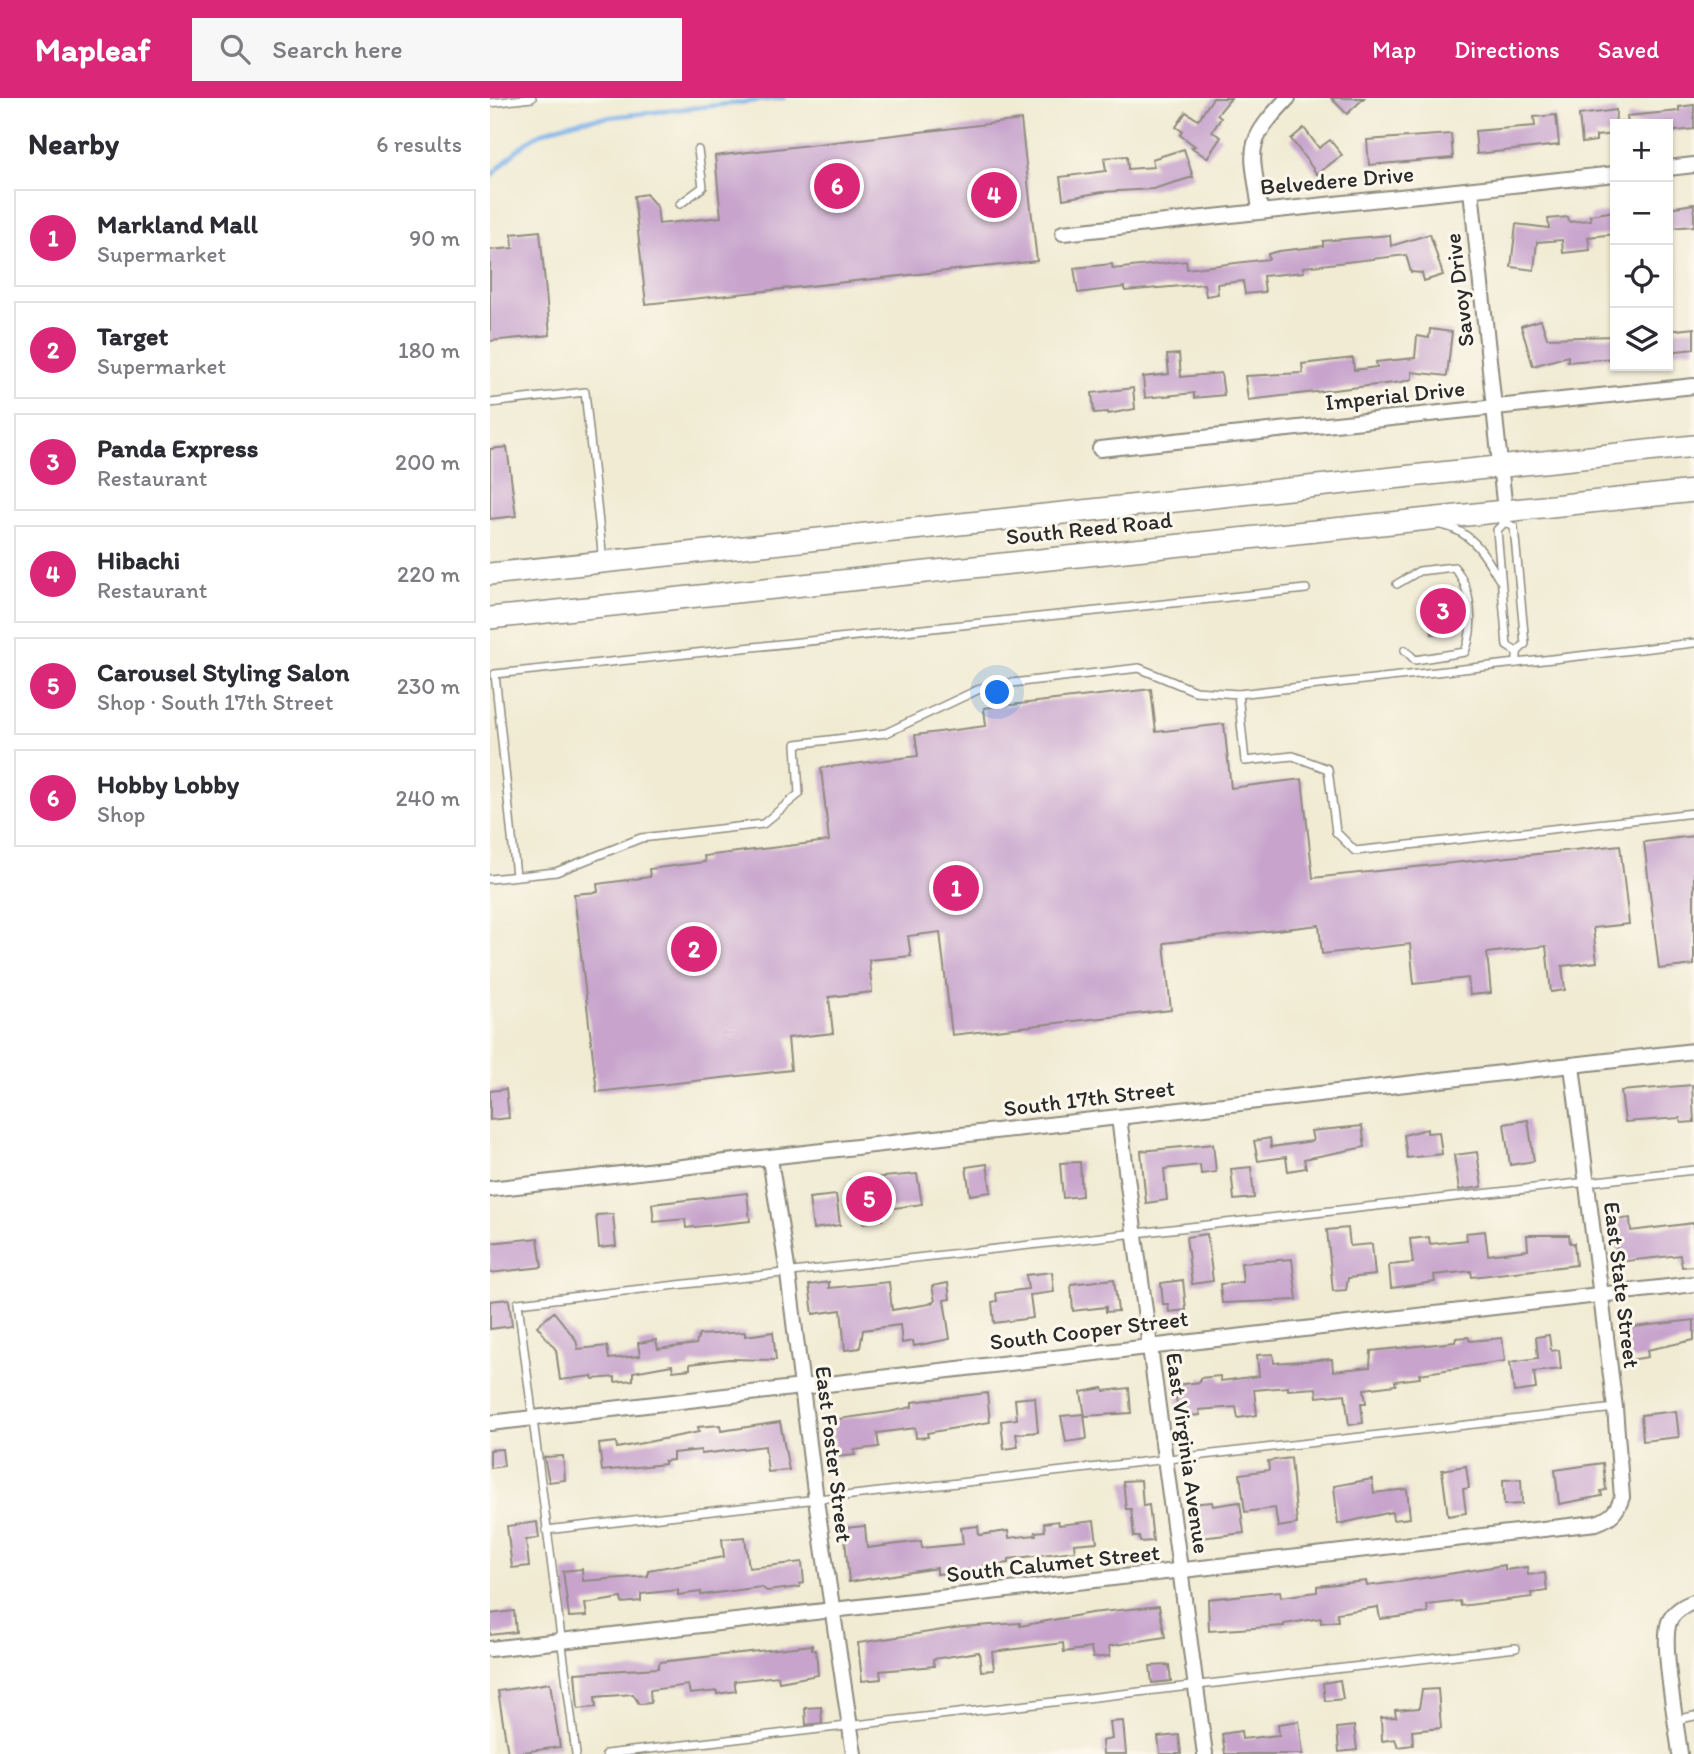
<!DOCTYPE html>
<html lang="en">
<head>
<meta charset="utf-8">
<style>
	body { margin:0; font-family:Itim,sans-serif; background:#f7f7f7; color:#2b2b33 }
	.controls { position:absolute; right:21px; top:21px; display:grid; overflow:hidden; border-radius:0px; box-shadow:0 2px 5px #0004 }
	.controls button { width:63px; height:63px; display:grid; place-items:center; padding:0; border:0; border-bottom:2px solid #e1e1e2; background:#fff; color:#2b2b33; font:35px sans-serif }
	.you { position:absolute; left:508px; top:595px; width:24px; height:24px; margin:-18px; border:5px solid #fff; border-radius:50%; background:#1a73e8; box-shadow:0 0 0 10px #1a73e833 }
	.badge { display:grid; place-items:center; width:46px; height:46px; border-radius:50%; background:#db2777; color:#fff; font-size:23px; font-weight:700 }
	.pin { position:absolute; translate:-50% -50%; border:4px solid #fff; box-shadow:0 2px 7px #0006 }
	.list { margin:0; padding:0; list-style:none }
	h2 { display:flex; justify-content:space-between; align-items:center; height:91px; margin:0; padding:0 28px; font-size:30px }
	h2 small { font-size:23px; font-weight:400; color:#7c7c81 }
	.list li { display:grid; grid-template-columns:46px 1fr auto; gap:21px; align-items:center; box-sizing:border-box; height:98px; margin:0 14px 14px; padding:0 14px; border:2px solid #e1e1e2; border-radius:0px }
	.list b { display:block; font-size:26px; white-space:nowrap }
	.list p { margin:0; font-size:23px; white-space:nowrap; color:#7c7c81 }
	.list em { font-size:23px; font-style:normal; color:#7c7c81 }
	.icon { flex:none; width:38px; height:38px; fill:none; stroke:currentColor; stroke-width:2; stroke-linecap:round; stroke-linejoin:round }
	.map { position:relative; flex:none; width:1204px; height:1656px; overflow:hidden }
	header { display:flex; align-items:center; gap:42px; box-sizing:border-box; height:98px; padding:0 35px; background:#db2777; color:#fff }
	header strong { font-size:33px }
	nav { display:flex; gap:38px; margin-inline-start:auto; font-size:24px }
	.search { width:490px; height:63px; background:#f7f7f7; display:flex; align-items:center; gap:18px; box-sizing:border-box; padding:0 24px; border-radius:0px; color:#7c7c81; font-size:26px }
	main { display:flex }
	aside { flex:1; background:#fff }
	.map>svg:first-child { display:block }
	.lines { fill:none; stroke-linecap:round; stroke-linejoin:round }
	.stream { stroke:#7bb1e9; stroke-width:4.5 }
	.building { fill:#c8a4cd }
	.service-casing { stroke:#8e8b7f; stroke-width:10 }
	.minor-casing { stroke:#8e8b7f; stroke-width:18 }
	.primary-casing { stroke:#8e8b7f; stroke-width:24 }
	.service { stroke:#fff; stroke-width:7 }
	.minor { stroke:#fff; stroke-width:14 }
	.primary { stroke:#fff; stroke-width:21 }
	.labels { text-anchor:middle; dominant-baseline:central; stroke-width:6; stroke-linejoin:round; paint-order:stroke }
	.street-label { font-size:23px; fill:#2b2b2b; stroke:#fbf7ec }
</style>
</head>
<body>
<header>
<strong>Mapleaf</strong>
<div class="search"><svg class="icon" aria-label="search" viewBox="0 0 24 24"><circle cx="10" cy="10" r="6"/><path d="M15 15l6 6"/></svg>Search here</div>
<nav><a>Map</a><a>Directions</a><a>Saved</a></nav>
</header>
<main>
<aside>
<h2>Nearby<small>6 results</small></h2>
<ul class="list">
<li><span class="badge">1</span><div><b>Markland Mall</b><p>Supermarket</p></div><em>90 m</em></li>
<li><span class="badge">2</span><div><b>Target</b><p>Supermarket</p></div><em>180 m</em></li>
<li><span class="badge">3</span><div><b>Panda Express</b><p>Restaurant</p></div><em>200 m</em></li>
<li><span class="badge">4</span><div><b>Hibachi</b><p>Restaurant</p></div><em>220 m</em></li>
<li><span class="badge">5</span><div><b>Carousel Styling Salon</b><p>Shop · South 17th Street</p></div><em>230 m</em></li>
<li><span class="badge">6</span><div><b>Hobby Lobby</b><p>Shop</p></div><em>240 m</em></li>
</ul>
</aside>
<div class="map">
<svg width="1204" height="1656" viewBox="0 0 1204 1656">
	<rect width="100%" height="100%" fill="#fbf7ec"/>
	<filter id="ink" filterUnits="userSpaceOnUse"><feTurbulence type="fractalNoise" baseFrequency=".0143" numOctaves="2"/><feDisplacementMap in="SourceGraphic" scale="14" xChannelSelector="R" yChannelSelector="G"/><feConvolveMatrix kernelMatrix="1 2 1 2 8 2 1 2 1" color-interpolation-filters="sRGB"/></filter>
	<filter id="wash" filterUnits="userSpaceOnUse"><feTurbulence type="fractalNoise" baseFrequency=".00686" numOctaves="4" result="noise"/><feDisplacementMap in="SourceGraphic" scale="28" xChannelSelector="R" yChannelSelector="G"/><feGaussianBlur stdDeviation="1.57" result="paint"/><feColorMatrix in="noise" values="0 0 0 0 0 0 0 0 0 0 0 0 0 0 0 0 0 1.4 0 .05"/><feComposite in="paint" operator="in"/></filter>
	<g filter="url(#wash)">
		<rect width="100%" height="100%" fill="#f1ebd3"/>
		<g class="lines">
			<path class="stream" d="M0,79C37,42 41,34 93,22L294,0"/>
		</g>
		<g id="blocks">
			<g class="building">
				<polygon points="723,0 741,0 727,17 731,20 722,34 731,39 717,60 701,49 705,48 690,37 692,33 686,29 696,14 708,22"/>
				<polygon points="841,0 874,0 857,16"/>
				<polygon points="1204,7 1204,31 1178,34 1178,26 1138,26 1137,18 1189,13 1189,9"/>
				<polygon points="1126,12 1125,36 1106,38 1106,43 1092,45 1089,17"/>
				<polygon points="1066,17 1069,47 987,56 985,33 1045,28 1044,19"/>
				<polygon points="531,22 547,163 156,206 144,98 156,96 167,109 169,126 231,119 225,58"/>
				<polygon points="814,30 829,50 840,42 852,57 827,76 801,41"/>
				<polygon points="961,36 963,60 879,67 877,42"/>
				<polygon points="694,51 703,79 663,91 612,94 573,101 570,79 616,73 614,60 637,58 638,71 664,69 662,61"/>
				<polygon points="1204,106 1204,128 1178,130 1178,110"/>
				<polygon points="1125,113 1125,136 1098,139 1100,152 1073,155 1072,142 1047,144 1044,172 1021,169 1026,126 1059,130 1058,121 1078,119 1079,124 1101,122 1100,117"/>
				<polygon points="50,133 60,237 0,243 0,152 23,150 22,136"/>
				<polygon points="940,136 953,177 934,183 932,175 921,174 916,157 813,169 814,174 773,178 775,194 755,196 753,183 727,186 728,196 716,198 714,186 635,193 634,189 588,195 584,170 622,166 623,171 696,163 697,171 779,161 778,156 789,153 833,148 833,143 900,137 901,148"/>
				<polygon points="1051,222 1057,240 1125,238 1125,260 1078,264 1078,258 1043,268 1031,228"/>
				<polygon points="1204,230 1204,251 1178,254 1178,233"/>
				<polygon points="940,231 962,234 957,278 922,274 922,281 912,284 758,302 755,278 813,275 812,266 863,260 864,272 887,269 886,264 925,260 927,238 939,240"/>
				<polygon points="689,256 691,279 731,275 734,297 704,300 704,295 655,300 653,279 679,276 677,257"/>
				<polygon points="643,290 645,311 618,316 618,314 604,315 602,295"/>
				<polygon points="17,349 26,418 0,421 0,351"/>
				<polygon points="964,491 969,533 942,536 937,494"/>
				<polygon points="661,591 666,634 734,626 741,690 812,681 823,780 1130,747 1139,826 1103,830 1107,864 1072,868 1075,892 1061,894 1056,848 997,855 1001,895 980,897 978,880 924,886 920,846 832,856 829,827 674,845 681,912 462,937 450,834 418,838 421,858 379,862 382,894 339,899 343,935 298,940 301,972 107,994 84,796 108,794 107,786 160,779 159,771 215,764 214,758 339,743 331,670 428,658 425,637 496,628 494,610"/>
				<polygon points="1204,738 1204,867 1169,871 1154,744"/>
				<polygon points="1202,987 1204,1024 1191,1025 1190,1020 1135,1024 1131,993"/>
				<polygon points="16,991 19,1020 0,1022 0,993"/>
				<polygon points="1038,1022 1044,1063 1020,1067 1014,1026"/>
				<polygon points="872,1028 875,1049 814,1061 816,1070 798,1073 796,1059 768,1063 764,1043 780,1040 781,1049 823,1043 821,1033"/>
				<polygon points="937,1031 937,1035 949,1034 952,1056 917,1060 914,1037"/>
				<polygon points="723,1046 726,1074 711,1076 710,1067 674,1071 677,1102 656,1105 651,1053"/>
				<polygon points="987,1054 992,1089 969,1092 964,1057"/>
				<polygon points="590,1064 592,1098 573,1100 570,1065"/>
				<polygon points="497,1066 501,1094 480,1097 476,1069"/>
				<polygon points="761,1069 764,1100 744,1102 741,1071"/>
				<polygon points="427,1076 432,1106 391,1112 392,1122 373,1125 370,1101 363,1102 360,1082"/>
				<polygon points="257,1095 260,1123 196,1130 195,1121 164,1124 162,1106"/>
				<polygon points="346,1097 350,1127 323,1131 319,1100"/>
				<polygon points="123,1116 126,1148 109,1150 106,1117"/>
				<polygon points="1140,1120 1141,1133 1204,1125 1204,1168 1192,1169 1190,1157 1128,1164 1124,1122"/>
				<polygon points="858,1130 860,1148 882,1146 885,1177 858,1180 856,1192 843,1193 837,1132"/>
				<polygon points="995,1133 998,1157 1038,1152 1037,1137 1079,1137 1080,1145 1084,1145 1086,1167 982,1179 981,1173 944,1177 945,1184 901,1190 899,1167 923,1165 920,1141 939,1139 940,1146 977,1142 976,1135"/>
				<polygon points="717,1136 723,1183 702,1186 696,1139"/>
				<polygon points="48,1140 52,1169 0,1175 0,1145"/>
				<polygon points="802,1161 807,1202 732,1205 730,1186 753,1184 751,1165"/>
				<polygon points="562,1174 564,1194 540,1197 543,1220 504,1225 502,1204 507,1203 506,1195 538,1191 536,1177"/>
				<polygon points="624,1181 628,1213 616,1214 616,1209 583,1213 581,1186"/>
				<polygon points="693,1182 696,1212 679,1214 678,1206 673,1206 671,1185"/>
				<polygon points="339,1184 339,1190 399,1184 402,1212 439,1206 445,1203 442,1188 458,1185 460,1201 454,1202 460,1241 424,1248 423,1243 412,1245 410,1227 373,1232 370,1250 355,1252 351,1212 323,1216 319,1187"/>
				<polygon points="19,1201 22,1228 0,1231 0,1203"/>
				<polygon points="64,1214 86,1242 88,1251 117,1248 119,1261 150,1258 148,1245 166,1242 168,1251 206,1246 209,1237 255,1234 255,1238 283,1234 286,1262 239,1261 200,1266 200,1271 183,1273 182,1267 143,1274 143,1282 125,1284 125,1279 103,1281 102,1278 70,1282 66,1252 47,1228"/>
				<polygon points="1204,1222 1204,1242 1157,1252 1158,1259 1140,1262 1135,1230"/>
				<polygon points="1059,1237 1061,1253 1069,1252 1071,1271 1044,1274 1046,1291 1024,1294 1020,1264 1048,1260 1046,1239"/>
				<polygon points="978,1239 980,1243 1012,1240 1015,1263 929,1276 930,1280 905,1283 906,1287 874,1291 876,1305 871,1305 873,1325 859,1327 855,1296 827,1299 826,1290 798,1292 798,1289 764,1292 767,1317 748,1320 746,1309 709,1312 710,1317 688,1319 685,1287 710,1284 710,1280 730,1278 731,1283 769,1278 767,1257 783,1256 784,1265 842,1261 843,1273 880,1269 881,1253 965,1244 966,1240"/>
				<polygon points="613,1290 614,1293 639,1290 641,1315 595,1318 591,1294"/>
				<polygon points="497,1295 500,1324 437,1335 438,1339 426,1340 425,1330 387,1335 389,1349 364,1352 365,1357 346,1359 341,1322 399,1314 422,1309 422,1304"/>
				<polygon points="545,1299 548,1334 526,1336 528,1349 514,1351 511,1323 527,1321 525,1301"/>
				<polygon points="1186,1313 1189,1339 1153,1343 1151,1317"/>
				<polygon points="594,1316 597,1341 576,1344 571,1318"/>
				<polygon points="290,1324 299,1372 278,1374 275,1348 211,1356 211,1352 183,1355 183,1362 174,1363 174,1366 112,1373 109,1346 126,1344 127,1350 209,1334 208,1329 230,1327 231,1333"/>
				<polygon points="12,1351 14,1368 0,1370 0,1352"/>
				<polygon points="73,1358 75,1382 59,1384 54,1359"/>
				<polygon points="801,1360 807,1426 788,1429 785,1410 755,1414 750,1376 779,1372 778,1363"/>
				<polygon points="1113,1365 1116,1392 1111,1393 1112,1398 1069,1406 1065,1372"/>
				<polygon points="976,1368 979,1390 973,1391 976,1415 958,1418 952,1372"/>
				<polygon points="882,1381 884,1395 917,1391 920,1420 903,1422 902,1414 848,1426 844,1388"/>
				<polygon points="1031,1381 1032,1406 1014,1407 1013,1382"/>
				<polygon points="651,1382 653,1408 659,1407 663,1443 650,1444 649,1439 644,1439 641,1411 636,1411 633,1383"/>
				<polygon points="722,1404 723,1408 750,1404 754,1435 701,1441 700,1406"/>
				<polygon points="568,1423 569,1427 604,1423 607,1444 584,1446 585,1453 519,1461 519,1465 493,1468 493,1470 447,1476 447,1470 359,1484 354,1430 375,1428 377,1450 431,1443 432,1450 473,1446 471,1430 488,1428 489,1437 518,1433 519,1440 546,1437 545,1434 555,1433 554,1425"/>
				<polygon points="47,1424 49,1440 36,1442 39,1468 22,1470 17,1428"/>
				<polygon points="255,1439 259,1470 312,1464 314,1485 309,1486 310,1489 277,1493 271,1489 211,1497 211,1494 188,1497 188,1492 151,1496 151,1503 132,1505 131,1500 95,1506 97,1518 79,1519 73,1473 92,1471 93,1483 158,1478 158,1472 234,1459 232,1441"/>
				<polygon points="1015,1467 1015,1472 1037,1469 1038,1477 1055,1475 1057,1493 1041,1495 1042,1499 971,1508 970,1503 937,1507 938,1515 908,1519 890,1521 888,1509 847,1515 848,1523 831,1525 831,1520 794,1526 794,1528 719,1533 718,1501 790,1493 791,1499 827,1494 827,1488 876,1483 877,1488 915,1483"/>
				<polygon points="669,1508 675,1539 619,1548 620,1558 603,1560 601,1550 574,1554 573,1545 502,1554 504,1572 491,1573 489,1554 443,1561 444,1568 390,1573 391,1581 372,1583 368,1545 472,1529 530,1525 530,1528 601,1515"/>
				<polygon points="24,1513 26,1534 0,1537 0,1516"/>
				<polygon points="322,1547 322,1552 326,1552 328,1577 289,1584 288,1578 244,1583 246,1593 227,1596 227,1593 200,1596 198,1587 160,1592 161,1605 149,1606 143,1596 105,1599 106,1609 88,1611 85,1575 168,1570 170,1564"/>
				<polygon points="679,1567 681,1583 662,1585 660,1568"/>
				<polygon points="850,1582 853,1601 835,1603 833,1585"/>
				<polygon points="60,1585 70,1649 18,1656 8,1593"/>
				<polygon points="948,1591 951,1630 922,1633 923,1647 908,1649 905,1641 892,1643 891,1620 906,1619 905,1612 929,1610 932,1592"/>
				<polygon points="331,1609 332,1625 316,1627 315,1610"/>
				<polygon points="633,1623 636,1656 613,1656 612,1643 622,1641 620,1624"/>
				<polygon points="809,1623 813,1656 735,1656 732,1636 751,1633 752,1641 789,1637 788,1626"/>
				<polygon points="864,1628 867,1652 849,1654 847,1630"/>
				<polygon points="689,1637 691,1656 670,1656 668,1639"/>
			</g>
		</g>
	</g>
	<g filter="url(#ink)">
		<use href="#blocks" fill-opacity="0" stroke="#8e8b7f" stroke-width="2"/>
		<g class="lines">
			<defs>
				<g id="service">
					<polyline points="0,5 42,0"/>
					<polyline points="190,106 213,89 208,52"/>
					<polyline points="0,305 95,294 113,463"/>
					<polyline points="1015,414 1015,424 1007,432 1017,548 1027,554"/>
					<polyline points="1015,424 1024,429 1035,546 1027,554"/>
					<path d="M952,427C982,433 995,457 1009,481"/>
					<path d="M907,486L929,473L964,469C982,490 985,529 975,554L925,562L915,552"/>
					<polyline points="1027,554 1027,565 1204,545"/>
					<polyline points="748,596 1027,565"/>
					<polyline points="26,778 5,576 816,491"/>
					<polyline points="0,781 66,774 151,740 273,726 309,696 306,646 396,635 496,588 649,570 705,593 748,596 755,663 803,658 838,671 846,734 865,753 1204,715"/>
					<polyline points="56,1432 1125,1310"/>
					<polyline points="1186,1622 1204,1618"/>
					<polyline points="86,1656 28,1205 1204,1072"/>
					<polyline points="116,1656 1026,1550"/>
				</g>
				<g id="minor">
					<polyline points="1178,70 1204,67"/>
					<polyline points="981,92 1015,413"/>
					<path d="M770,112C762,50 752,48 798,0"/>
					<polyline points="573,135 1125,76"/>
					<polyline points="610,351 1204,288"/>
					<polyline points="629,1020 715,1656"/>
					<polyline points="280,1061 298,1176 326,1402 364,1656"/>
					<polyline points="0,1091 1204,953"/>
					<polyline points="0,1325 1204,1186"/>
					<path d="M0,1551L1106,1425C1121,1420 1127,1414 1132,1399L1125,1310L1082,968"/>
					<path d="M1190,1656C1187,1628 1171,1547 1179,1524C1183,1514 1194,1507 1204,1504"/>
				</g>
				<g id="primary">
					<polyline points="0,476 1204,348"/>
					<polyline points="0,520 1204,393"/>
				</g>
			</defs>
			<use href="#service" class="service-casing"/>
			<use href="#minor" class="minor-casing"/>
			<use href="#primary" class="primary-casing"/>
			<use href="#service" class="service"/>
			<use href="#minor" class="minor"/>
			<use href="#primary" class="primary"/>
		</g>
	</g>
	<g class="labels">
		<g class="street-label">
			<text transform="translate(847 82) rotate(-5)">Belvedere Drive</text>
			<text transform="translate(969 192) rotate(-97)">Savoy Drive</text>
			<text transform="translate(905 297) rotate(-6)">Imperial Drive</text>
			<text transform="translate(599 430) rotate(-6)">South Reed Road</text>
			<text transform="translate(599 1000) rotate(-7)">South 17th Street</text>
			<text transform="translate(1132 1187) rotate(83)">East State Street</text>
			<text transform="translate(599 1232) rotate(-7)">South Cooper Street</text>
			<text transform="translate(698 1355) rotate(82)">East Virginia Avenue</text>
			<text transform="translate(344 1356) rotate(83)">East Foster Street</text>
			<text transform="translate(563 1465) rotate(-6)">South Calumet Street</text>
		</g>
	</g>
</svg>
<div class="controls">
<button>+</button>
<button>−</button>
<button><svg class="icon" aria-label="locate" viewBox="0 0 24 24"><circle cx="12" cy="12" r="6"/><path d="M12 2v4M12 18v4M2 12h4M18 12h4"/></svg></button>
<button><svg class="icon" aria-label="layers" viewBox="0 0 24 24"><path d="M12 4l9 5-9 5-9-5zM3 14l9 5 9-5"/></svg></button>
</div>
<div class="you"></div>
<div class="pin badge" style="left:466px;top:790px">1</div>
<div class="pin badge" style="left:204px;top:851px">2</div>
<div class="pin badge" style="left:953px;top:513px">3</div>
<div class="pin badge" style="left:504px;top:97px">4</div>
<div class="pin badge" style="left:379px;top:1101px">5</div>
<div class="pin badge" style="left:347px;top:88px">6</div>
</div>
</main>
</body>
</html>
